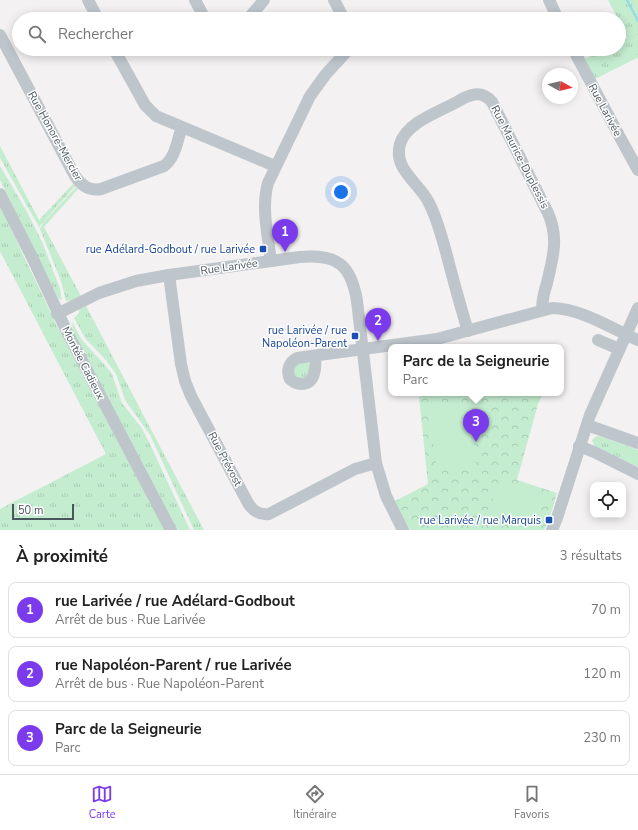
<!DOCTYPE html>
<html lang="fr">
<head>
<meta charset="utf-8">
<style>
	body { margin:0; font-family:"Nunito Sans",sans-serif; background:#f6f6f6; color:#222 }
	.controls { position:absolute; right:12px; bottom:12px; display:grid; overflow:hidden; border-radius:8px; box-shadow:0 2px 10px #0003 }
	.controls button { width:36px; height:36px; display:grid; place-items:center; padding:0; border:0; border-bottom:1px solid #e0e0e0; background:#fff; color:#222; font:20px sans-serif }
	.compass { position:absolute; left:542px; top:68px; width:36px; height:36px; border-radius:50%; background:#fff; box-shadow:0 2px 10px #0003; rotate:98deg }
	.scale { position:absolute; left:12px; bottom:10px; width:62px; box-sizing:border-box; padding-left:4px; border:2px solid #4a565d; border-top:0; font-size:11px; line-height:14px; white-space:nowrap; color:#4a565d; -webkit-text-stroke:3px #fff; paint-order:stroke }
	.you { position:absolute; left:341px; top:192px; width:14px; height:14px; margin:-10px; border:3px solid #fff; border-radius:50%; background:#1a73e8; box-shadow:0 0 0 6px #1a73e833 }
	.badge { display:grid; place-items:center; width:26px; height:26px; border-radius:50%; background:#7c3aed; color:#fff; font-size:13px; font-weight:700 }
	.pin { position:absolute; translate:-50% -33px; filter:drop-shadow(0 1px 2px #0008) }
	.pin::after { content:''; position:absolute; top:21px; width:14px; height:12px; background:inherit; clip-path:polygon(0 0,100% 0,50% 100%) }
	.popup { position:absolute; left:388px; top:344px; width:176px; height:52px; box-sizing:border-box; display:grid; place-content:center; border-radius:8px; background:#fff; filter:drop-shadow(0 1px 3px #0005); font-size:13px; white-space:nowrap; color:#767676 }
	.popup b { font-size:15px; color:#222 }
	.popup::after { content:''; position:absolute; left:50%; top:100%; margin-left:-8px; border:8px solid transparent; border-top-color:#fff }
	.list { margin:0; padding:0; list-style:none }
	h2 { display:flex; justify-content:space-between; align-items:center; height:52px; margin:0; padding:0 16px; font-size:17px }
	h2 small { font-size:13px; font-weight:400; color:#767676 }
	.list li { display:grid; grid-template-columns:26px 1fr auto; gap:12px; align-items:center; box-sizing:border-box; height:56px; margin:0 8px 8px; padding:0 8px; border:1px solid #e0e0e0; border-radius:8px }
	.list b { display:block; font-size:15px; white-space:nowrap }
	.list p { margin:0; font-size:13px; white-space:nowrap; color:#767676 }
	.list em { font-size:13px; font-style:normal; color:#767676 }
	.icon { flex:none; width:22px; height:22px; fill:none; stroke:currentColor; stroke-width:2; stroke-linecap:round; stroke-linejoin:round }
	.map { position:relative; flex:none; width:638px; height:530px; overflow:hidden }
	.search { position:absolute; background:#fff; box-shadow:0 2px 10px #0003; left:12px; right:12px; top:12px; height:44px; display:flex; align-items:center; gap:10px; box-sizing:border-box; padding:0 14px; border-radius:22px; color:#767676; font-size:15px }
	.sheet { height:244px; background:#fff }
	nav { display:flex; justify-content:space-around; align-items:center; box-sizing:border-box; height:56px; border-top:1px solid #e0e0e0; background:#fff; font-size:11px; color:#767676 }
	nav a { display:grid; justify-items:center; gap:2px }
	nav .on { color:#7c3aed }
	.map>svg:first-child { display:block }
	.grass { fill:url(#grass-tufts) }
	.park { fill:url(#park-crowns) }
	.pitch { fill:#c4eccf }
	.lines { fill:none; stroke-linecap:round; stroke-linejoin:round }
	.stream { stroke:#95dde5; stroke-width:2.5 }
	.minor { stroke:#bec6cc; stroke-width:12 }
	.transit-dot { fill:#1a4fb4; stroke:#fff; stroke-width:1.5 }
	.labels { text-anchor:middle; dominant-baseline:central; stroke-width:3; stroke-linejoin:round; paint-order:stroke }
	.street-label { font-size:11px; fill:#4a565d; stroke:#fff }
	.transit-label { font-size:11px; fill:#164399; stroke:#fff; text-anchor:end }
</style>
</head>
<body>
<div class="map">
<svg width="638" height="530" viewBox="0 0 638 530">
	<defs>
		<pattern id="grass-tufts" width="24" height="20" patternUnits="userSpaceOnUse"><rect width="24" height="20" fill="#c4eccf"/><path d="M3 7l-1-3M5 7V3M7 7l1-3M15 17l-1-3M17 17v-4M19 17l1-3" fill="none" stroke="#aaccb4"/></pattern>
		<pattern id="park-crowns" width="20" height="18" patternUnits="userSpaceOnUse"><rect width="20" height="18" fill="#c4eccf"/><path d="M2 6a3 3 0 1 1 6 0M12 15a3 3 0 1 1 6 0" fill="none" stroke="#aaccb4"/></pattern>
	</defs>
	<rect width="100%" height="100%" fill="#f3f1f1"/>
	<g class="grass">
		<polygon points="608,0 638,0 638,60 637,58 595,79 585,59 606,49 619,49 619,42 627,38 619,22 619,19 618,19"/>
		<polygon points="0,146 39,220 73,184 75,186 39,227 0,158"/>
		<polygon points="0,166 26,210 43,244 60,289 62,300 58,298 0,180"/>
		<polygon points="76,187 78,189 44,227 81,296 74,300 66,301 61,281 40,229 43,223"/>
		<polygon points="0,206 58,328 165,530 0,530 0,509 106,454 0,251"/>
		<polygon points="86,306 204,530 194,530 150,435 125,400 116,374 105,359 85,338 74,318 79,313 79,310"/>
		<polygon points="72,322 82,340 104,364 112,374 122,403 141,427 149,442 190,530 178,530 73,332"/>
		<polygon points="308,362 310,369 306,378 299,379 293,374 296,364"/>
		<polygon points="597,436 603,437 638,450 638,467 596,447 594,445 592,440"/>
	</g>
	<polygon class="park" points="434,393 543,393 538,404 517,480 557,493 549,520 544,530 410,530 395,501 428,484 419,397"/>
	<g class="pitch">
		<polygon points="469,404 476,466 437,470 429,408"/>
		<polygon points="499,479 543,493 531,530 522,530 487,519"/>
	</g>
	<g class="lines">
		<polyline class="stream" points="627,0 638,21"/>
		<g class="minor">
			<polyline points="88,0 98,19"/>
			<polyline points="195,0 205,19"/>
			<polyline points="334,0 344,19"/>
			<polyline points="549,0 558,19"/>
			<polyline points="248,19 264,0"/>
			<path d="M0,35L75,176C82,186 89,191 101,189L164,166C176,157 177,140 182,127"/>
			<polyline points="114,49 145,105 156,116 275,166"/>
			<polyline points="573,49 622,141 638,170"/>
			<polyline points="0,194 32,257 68,334 171,530"/>
			<path d="M271,261C268,235 261,208 268,183L310,96L326,74L349,49"/>
			<path d="M169,275L181,364L185,381L191,396L248,503C253,511 259,515 269,514L355,469L376,463"/>
			<path d="M57,314L99,293L136,281L169,275L300,257C337,254 351,264 357,301L376,463L386,496L403,530"/>
			<path d="M468,331C460,305 453,279 446,252C441,235 437,217 428,201C418,182 393,169 400,144C406,123 438,112 457,102C468,95 481,89 492,102L548,213C559,238 553,257 547,283C544,292 542,301 542,310"/>
			<polyline points="598,340 619,349"/>
			<path d="M315,356C316,366 316,384 301,384C297,384 293,382 290,379C286,371 289,362 297,358L437,339L552,308C580,308 613,329 638,340"/>
			<polyline points="587,425 638,443"/>
			<polyline points="579,446 594,452 638,474"/>
			<polyline points="552,530 557,518 590,415 638,308"/>
		</g>
	</g>
	<g class="transit-dot">
		<rect x="259" y="245" width="8" height="8" rx="2"/>
		<rect x="351" y="332" width="8" height="8" rx="2"/>
		<rect x="545" y="516" width="8" height="8" rx="2"/>
	</g>
	<g class="labels">
		<g class="street-label">
			<text transform="translate(605 110) rotate(62)">Rue Larivée</text>
			<text transform="translate(55 136) rotate(61)">Rue Honoré-Mercier</text>
			<text transform="translate(520 157) rotate(63)">Rue Maurice-Duplessis</text>
			<text transform="translate(229 267) rotate(-8)">Rue Larivée</text>
			<text transform="translate(83 363) rotate(63)">Montée Cadieux</text>
			<text transform="translate(225 459) rotate(62)">Rue Prévost</text>
		</g>
		<g class="transit-label">
			<text x="255" y="249">rue Adélard-Godbout / rue Larivée</text>
			<text x="347" y="330">rue Larivée / rue<tspan x="347" dy="13">Napoléon-Parent</tspan></text>
			<text x="541" y="520">rue Larivée / rue Marquis</text>
		</g>
	</g>
</svg>
<div class="controls">
<button><svg class="icon" aria-label="locate" viewBox="0 0 24 24"><circle cx="12" cy="12" r="6"/><path d="M12 2v4M12 18v4M2 12h4M18 12h4"/></svg></button>
</div>
<svg class="compass" viewBox="-18 -18 36 36"><path d="M0-13l5 13h-10z" fill="#e53935"/><path d="M0 13l5-13h-10z" fill="#767676"/></svg>
<div class="scale">50 m</div>
<div class="you"></div>
<div class="pin badge" style="left:285px;top:252px">1</div>
<div class="pin badge" style="left:378px;top:341px">2</div>
<div class="pin badge" style="left:476px;top:442px">3</div>
<div class="popup"><b>Parc de la Seigneurie</b>Parc</div>
<div class="search"><svg class="icon" aria-label="search" viewBox="0 0 24 24"><circle cx="10" cy="10" r="6"/><path d="M15 15l6 6"/></svg>Rechercher</div>
</div>
<section class="sheet">
<h2>À proximité<small>3 résultats</small></h2>
<ul class="list">
<li><span class="badge">1</span><div><b>rue Larivée / rue Adélard-Godbout</b><p>Arrêt de bus · Rue Larivée</p></div><em>70 m</em></li>
<li><span class="badge">2</span><div><b>rue Napoléon-Parent / rue Larivée</b><p>Arrêt de bus · Rue Napoléon-Parent</p></div><em>120 m</em></li>
<li><span class="badge">3</span><div><b>Parc de la Seigneurie</b><p>Parc</p></div><em>230 m</em></li>
</ul>
</section>
<nav>
<a class="on"><svg class="icon" aria-label="map" viewBox="0 0 24 24"><path d="M3 6l6-2 6 2 6-2v14l-6 2-6-2-6 2zM9 4v14M15 6v14"/></svg>Carte</a>
<a><svg class="icon" aria-label="directions" viewBox="0 0 24 24"><path d="M12 3l9 9-9 9-9-9zM9 14v-3h6M13 9l2 2-2 2"/></svg>Itinéraire</a>
<a><svg class="icon" aria-label="saved" viewBox="0 0 24 24"><path d="M7 4h10v16l-5-4-5 4z"/></svg>Favoris</a>
</nav>
</body>
</html>
